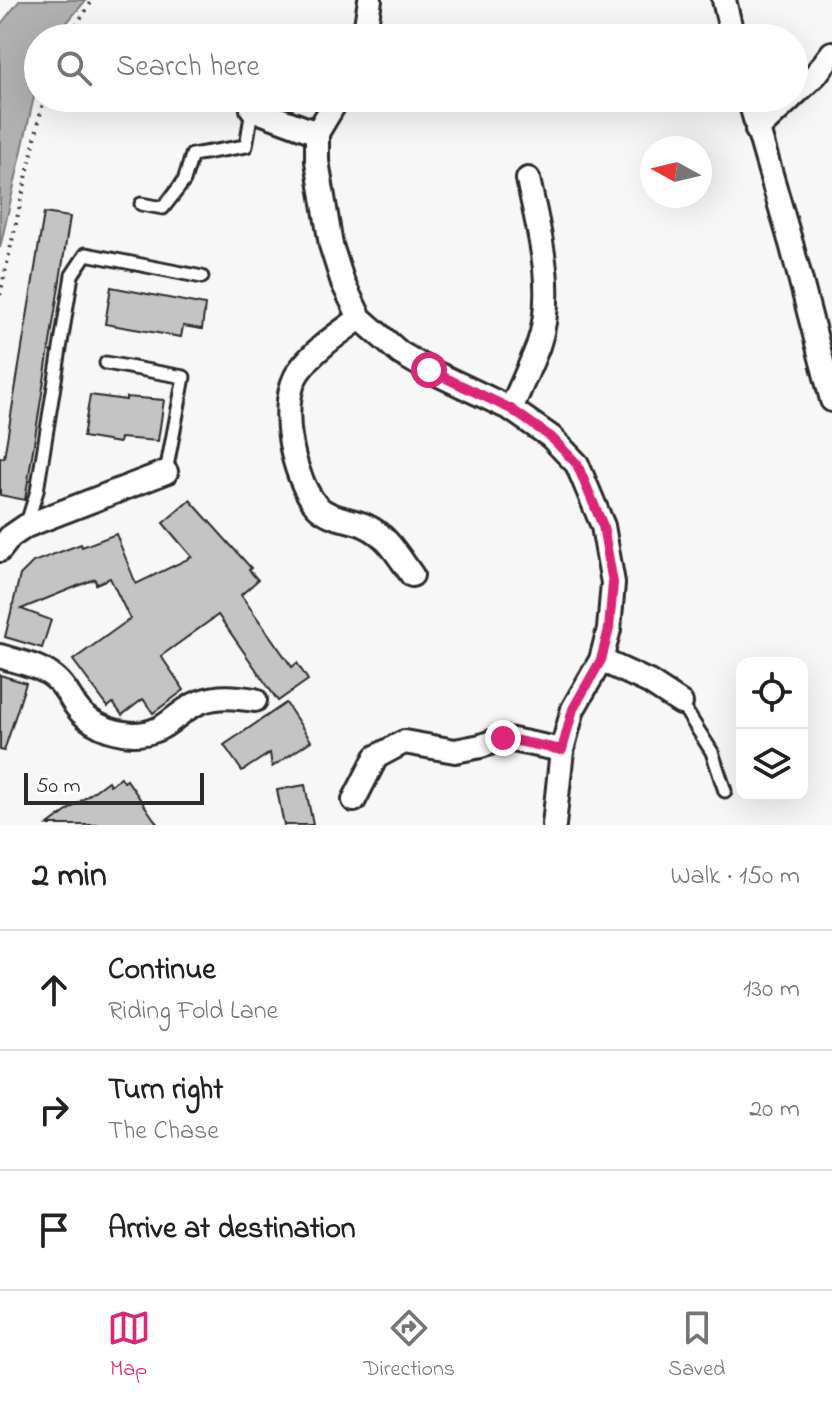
<!DOCTYPE html>
<html lang="en">
<head>
<meta charset="utf-8">
<style>
	body { margin:0; font-family:"Indie Flower",sans-serif; background:#f6f6f6; color:#222 }
	.controls { position:absolute; right:24px; bottom:24px; display:grid; overflow:hidden; border-radius:16px; box-shadow:0 8px 32px #0002 }
	.controls button { width:72px; height:72px; display:grid; place-items:center; padding:0; border:0; border-bottom:2px solid #e0e0e0; background:#fff; color:#222; font:40px sans-serif }
	.compass { position:absolute; left:640px; top:136px; width:72px; height:72px; border-radius:50%; background:#fff; box-shadow:0 8px 32px #0002; rotate:278deg }
	.scale { position:absolute; left:24px; bottom:20px; width:180px; box-sizing:border-box; padding-left:8px; border:4px solid #2b2b2b; border-top:0; font-size:22px; line-height:28px; white-space:nowrap; color:#2b2b2b; -webkit-text-stroke:6px #fff; paint-order:stroke }
	.stop { position:absolute; width:24px; height:24px; margin:-18px; border:6px solid #db2777; border-radius:50%; background:#fff }
	.stop.end { background:#db2777; border-color:#fff; box-shadow:0 2px 8px #0008 }
	.list { margin:0; padding:0; list-style:none }
	h2 { display:flex; justify-content:space-between; align-items:center; height:104px; margin:0; padding:0 32px; font-size:34px }
	h2 small { font-size:26px; font-weight:400; color:#767676 }
	.list li { display:grid; grid-template-columns:52px 1fr auto; gap:24px; align-items:center; box-sizing:border-box; height:120px; padding:0 32px; border-top:2px solid #e0e0e0 }
	.list b { display:block; font-size:30px; white-space:nowrap }
	.list p { margin:0; font-size:26px; white-space:nowrap; color:#767676 }
	.list em { font-size:26px; font-style:normal; color:#767676 }
	.icon { flex:none; width:44px; height:44px; fill:none; stroke:currentColor; stroke-width:2; stroke-linecap:round; stroke-linejoin:round }
	.map { position:relative; flex:none; width:832px; height:825px; overflow:hidden }
	.search { position:absolute; background:#fff; box-shadow:0 8px 32px #0002; left:24px; right:24px; top:24px; height:88px; display:flex; align-items:center; gap:20px; box-sizing:border-box; padding:0 28px; border-radius:44px; color:#767676; font-size:30px }
	.sheet { height:464px; background:#fff }
	nav { display:flex; justify-content:space-around; align-items:center; box-sizing:border-box; height:112px; border-top:2px solid #e0e0e0; background:#fff; font-size:22px; color:#767676 }
	nav a { display:grid; justify-items:center; gap:4px }
	nav .on { color:#db2777 }
	.map>svg:first-child { display:block }
	.water { fill:#b0b0b0; stroke:#7b7b7b; stroke-width:2 }
	.building { fill:#c4c4c4; stroke:#2b2b2b; stroke-width:2 }
	.lines { fill:none; stroke-linecap:round; stroke-linejoin:round }
	.service-casing { stroke:#2b2b2b; stroke-width:17 }
	.minor-casing { stroke:#2b2b2b; stroke-width:28 }
	.path { stroke:#2b2b2b; stroke-width:4; stroke-dasharray:2 6; stroke-linecap:butt }
	.service { stroke:#fff; stroke-width:11 }
	.minor { stroke:#fff; stroke-width:22 }
	.route { stroke:#db2777; stroke-width:10 }
</style>
</head>
<body>
<div class="map">
<svg width="832" height="825" viewBox="0 0 832 825">
	<rect width="100%" height="100%" fill="#f7f7f7"/>
	<filter id="ink" filterUnits="userSpaceOnUse"><feTurbulence type="fractalNoise" baseFrequency=".0125" numOctaves="2"/><feDisplacementMap in="SourceGraphic" scale="16" xChannelSelector="R" yChannelSelector="G"/><feConvolveMatrix kernelMatrix="1 2 1 2 8 2 1 2 1" color-interpolation-filters="sRGB"/></filter>
	<g filter="url(#ink)">
		<polygon class="water" points="20,0 86,0 54,38 38,38 38,79 0,248 0,25"/>
		<g class="building">
			<polygon points="44,213 70,217 25,500 0,495 0,457 4,458"/>
			<polygon points="111,287 205,305 202,329 183,326 181,337 105,324"/>
			<polygon points="90,395 126,400 126,397 164,400 158,441 120,438 119,443 83,437"/>
			<polygon points="190,500 251,568 249,570 258,580 241,595 292,667 297,663 308,680 278,701 218,615 161,656 184,690 153,713 143,699 122,715 113,703 108,707 73,660 130,619 110,578 96,584 95,579 21,609 51,620 42,648 5,637 20,575 33,562 81,544 82,547 116,534 136,584 192,557 163,523"/>
			<polygon points="0,675 26,683 4,751 0,750"/>
			<polygon points="286,703 311,741 272,767 270,753 242,771 224,745"/>
			<polygon points="121,777 124,782 127,780 158,825 48,825 108,781 110,785"/>
			<polygon points="305,785 313,825 284,825 277,790"/>
		</g>
		<g class="lines">
			<defs>
				<g id="service">
					<polyline points="141,204 163,208 184,181 192,155 246,146 254,98"/>
					<polyline points="106,363 184,377 166,472"/>
					<polyline points="26,526 37,491 72,275 86,254 202,277"/>
					<polyline points="681,703 712,752 725,791"/>
				</g>
				<g id="minor">
					<polyline points="724,0 733,38"/>
					<polyline points="364,38 370,0"/>
					<polyline points="794,95 816,74 832,53"/>
					<polyline points="338,98 317,133 317,161 331,245 343,283 360,318 400,353 429,370 511,409 551,437 577,464 603,526 613,583 609,629 601,660 573,709 562,750 554,825"/>
					<polyline points="749,98 792,247 832,400"/>
					<polyline points="252,109 317,133"/>
					<polyline points="757,130 791,98"/>
					<path d="M360,318C338,334 315,349 299,371C277,402 292,477 316,505C330,520 349,518 366,526C388,536 398,556 412,575"/>
					<path d="M511,409C520,388 530,367 538,346C557,292 539,233 528,179"/>
					<polyline points="0,550 10,537 26,526 166,472"/>
					<path d="M0,656C18,662 43,666 57,680C65,687 69,696 75,705C88,724 111,733 134,734C167,734 173,713 200,702C218,695 236,697 255,700"/>
					<polyline points="601,660 649,682 681,703"/>
					<polyline points="354,800 376,757 404,742 455,751 481,746 503,738 562,750"/>
				</g>
			</defs>
			<use href="#service" class="service-casing"/>
			<use href="#minor" class="minor-casing"/>
			<g class="path">
				<polyline points="67,38 93,0"/>
				<polyline points="0,295 44,98"/>
			</g>
			<use href="#service" class="service"/>
			<use href="#minor" class="minor"/>
		</g>
	</g>
	<g class="lines" filter="url(#ink)">
		<polyline class="route" points="429,370 511,409 551,437 577,464 603,526 613,583 609,629 601,660 573,709 562,750 503,738"/>
	</g>
</svg>
<div class="controls">
<button><svg class="icon" aria-label="locate" viewBox="0 0 24 24"><circle cx="12" cy="12" r="6"/><path d="M12 2v4M12 18v4M2 12h4M18 12h4"/></svg></button>
<button><svg class="icon" aria-label="layers" viewBox="0 0 24 24"><path d="M12 4l9 5-9 5-9-5zM3 14l9 5 9-5"/></svg></button>
</div>
<svg class="compass" viewBox="-18 -18 36 36"><path d="M0-13l5 13h-10z" fill="#e53935"/><path d="M0 13l5-13h-10z" fill="#767676"/></svg>
<div class="scale">50 m</div>
<div class="stop" style="left:429px;top:370px"></div>
<div class="stop end" style="left:503px;top:738px"></div>
<div class="search"><svg class="icon" aria-label="search" viewBox="0 0 24 24"><circle cx="10" cy="10" r="6"/><path d="M15 15l6 6"/></svg>Search here</div>
</div>
<section class="sheet">
<h2>2 min<small>Walk · 150 m</small></h2>
<ul class="list">
<li><svg class="icon" aria-label="ahead" viewBox="0 0 24 24"><path d="M12 20V5M6 11l6-6 6 6"/></svg><div><b>Continue</b><p>Riding Fold Lane</p></div><em>130 m</em></li>
<li><svg class="icon" aria-label="right" viewBox="0 0 24 24"><path d="M7 20v-9h11M14 6l5 5-5 5"/></svg><div><b>Turn right</b><p>The Chase</p></div><em>20 m</em></li>
<li><svg class="icon" aria-label="arrive" viewBox="0 0 24 24"><path d="M6 21V4h12l-3 4 3 4H6"/></svg><div><b>Arrive at destination</b></div></li>
</ul>
</section>
<nav>
<a class="on"><svg class="icon" aria-label="map" viewBox="0 0 24 24"><path d="M3 6l6-2 6 2 6-2v14l-6 2-6-2-6 2zM9 4v14M15 6v14"/></svg>Map</a>
<a><svg class="icon" aria-label="directions" viewBox="0 0 24 24"><path d="M12 3l9 9-9 9-9-9zM9 14v-3h6M13 9l2 2-2 2"/></svg>Directions</a>
<a><svg class="icon" aria-label="saved" viewBox="0 0 24 24"><path d="M7 4h10v16l-5-4-5 4z"/></svg>Saved</a>
</nav>
</body>
</html>
